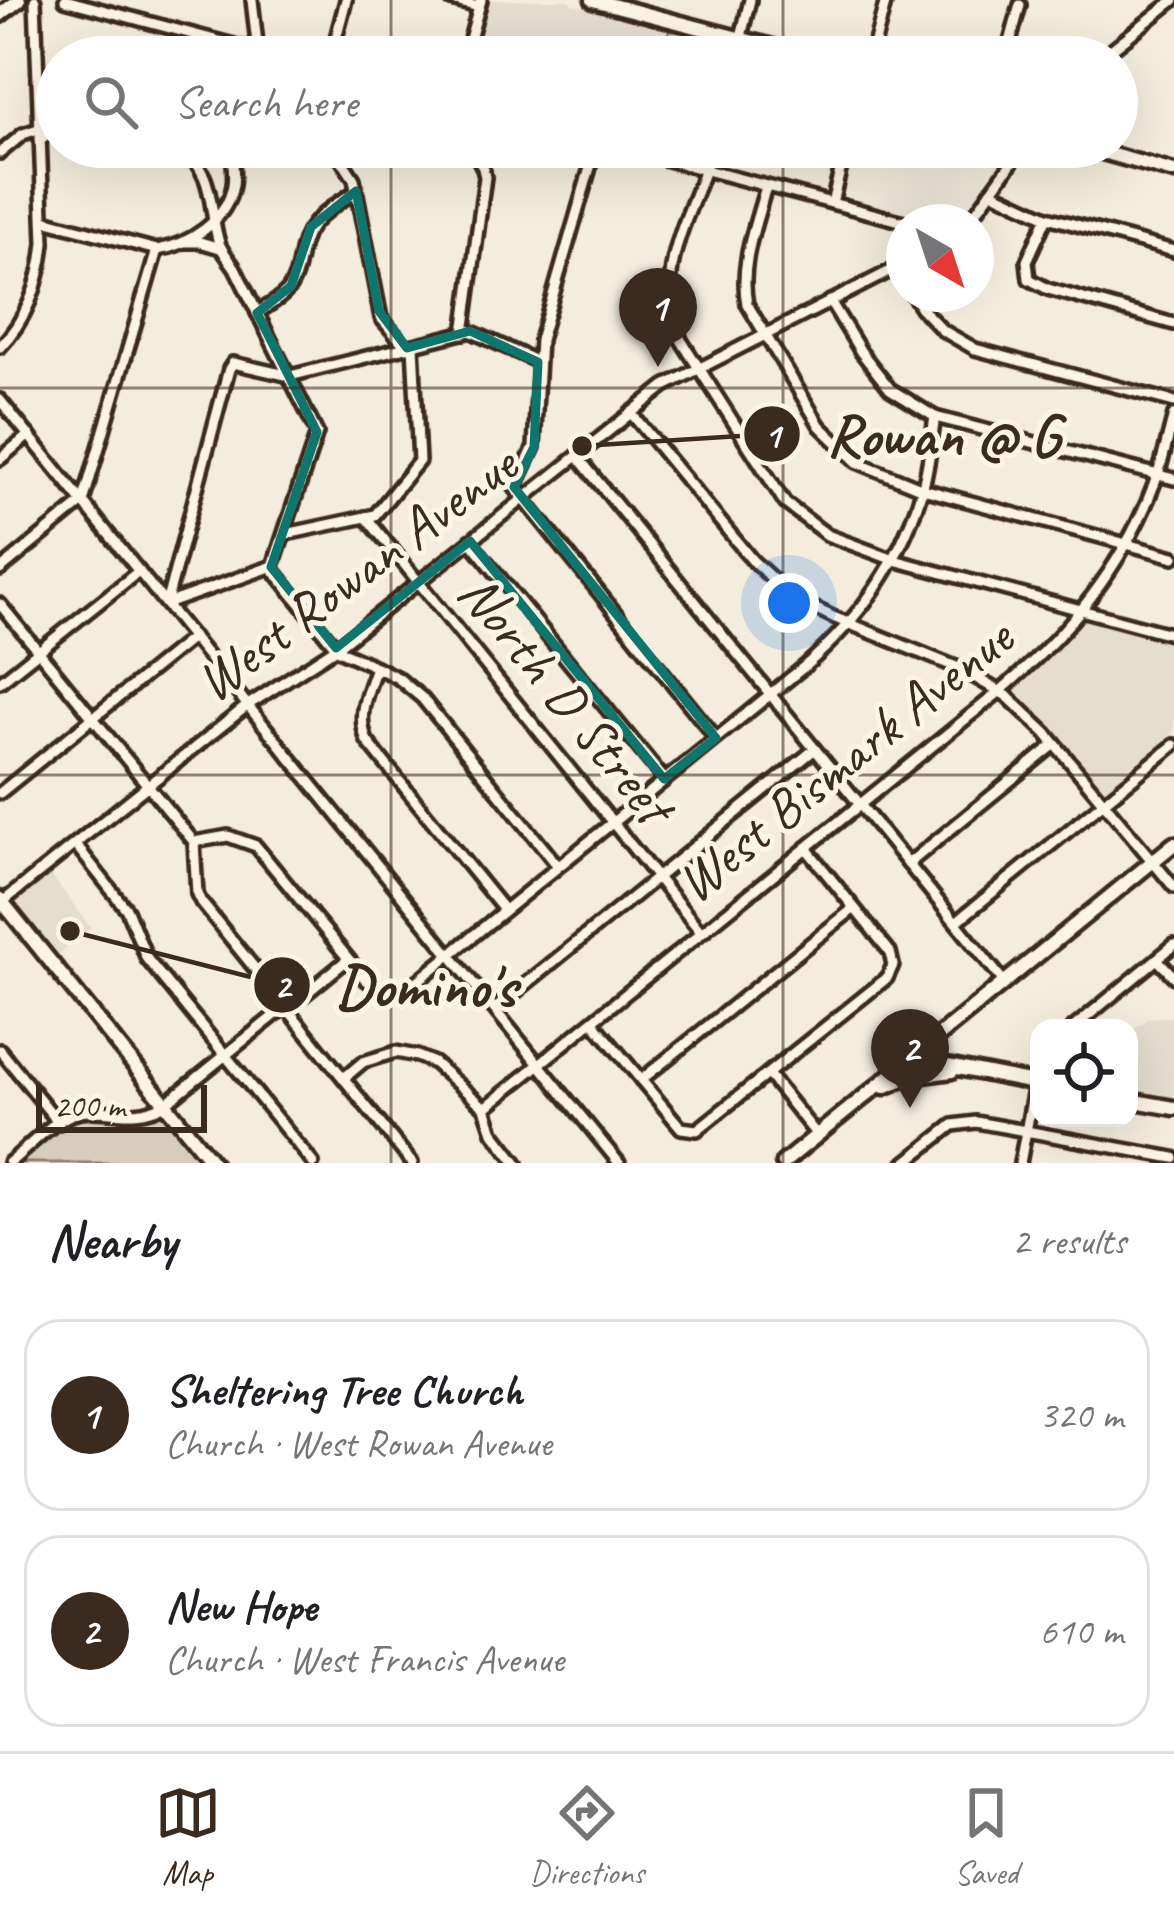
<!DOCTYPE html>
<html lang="en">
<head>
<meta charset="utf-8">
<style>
	body { margin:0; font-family:Caveat,sans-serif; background:#f6f6f6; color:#202124 }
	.controls { position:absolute; right:36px; bottom:36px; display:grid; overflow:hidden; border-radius:24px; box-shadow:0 12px 48px #0002 }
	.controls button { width:108px; height:108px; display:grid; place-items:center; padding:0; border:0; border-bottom:3px solid #e0e0e0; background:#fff; color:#202124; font:60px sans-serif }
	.compass { position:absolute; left:886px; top:204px; width:108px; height:108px; border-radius:50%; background:#fff; box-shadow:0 12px 48px #0002; rotate:141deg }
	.scale { position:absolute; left:36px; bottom:30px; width:171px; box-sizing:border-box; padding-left:12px; border:6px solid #3b2a1e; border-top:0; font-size:33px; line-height:42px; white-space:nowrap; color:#3b2a1e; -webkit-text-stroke:9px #fcf5e5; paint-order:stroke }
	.you { position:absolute; left:789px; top:603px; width:42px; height:42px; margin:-30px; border:9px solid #fff; border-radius:50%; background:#1a73e8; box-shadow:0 0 0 18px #1a73e833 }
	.badge { display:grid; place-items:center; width:78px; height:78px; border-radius:50%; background:#3b2a1e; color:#fff; font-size:39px; font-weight:700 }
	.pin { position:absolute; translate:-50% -99px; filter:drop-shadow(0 3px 6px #0008) }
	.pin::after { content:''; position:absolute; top:63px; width:42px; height:36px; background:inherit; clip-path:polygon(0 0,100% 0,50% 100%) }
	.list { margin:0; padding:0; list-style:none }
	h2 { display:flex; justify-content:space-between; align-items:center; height:156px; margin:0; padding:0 48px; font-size:51px }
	h2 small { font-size:39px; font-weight:400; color:#757577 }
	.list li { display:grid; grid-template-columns:78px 1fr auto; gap:36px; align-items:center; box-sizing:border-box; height:192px; margin:0 24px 24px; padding:0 24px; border:3px solid #e0e0e0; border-radius:36px }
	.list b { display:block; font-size:45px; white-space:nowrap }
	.list p { margin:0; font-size:39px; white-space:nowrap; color:#757577 }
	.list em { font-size:39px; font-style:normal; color:#757577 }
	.icon { flex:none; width:66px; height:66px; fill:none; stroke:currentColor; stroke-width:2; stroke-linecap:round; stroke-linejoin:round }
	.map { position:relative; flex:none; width:1174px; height:1163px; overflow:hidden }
	.search { position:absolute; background:#fff; box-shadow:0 12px 48px #0002; left:36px; right:36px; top:36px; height:132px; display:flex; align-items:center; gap:30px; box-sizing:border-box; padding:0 42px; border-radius:66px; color:#757577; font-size:45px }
	.sheet { height:588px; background:#fff }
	nav { display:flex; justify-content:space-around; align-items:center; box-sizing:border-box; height:168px; border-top:3px solid #e0e0e0; background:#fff; font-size:33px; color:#757577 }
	nav a { display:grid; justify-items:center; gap:6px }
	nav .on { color:#3b2a1e }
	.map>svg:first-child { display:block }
	.built { fill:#e5ddce }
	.green { fill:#d6cdbd; stroke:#887c6e; stroke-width:3 }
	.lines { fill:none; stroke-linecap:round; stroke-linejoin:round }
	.minor-casing { stroke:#3b2a1e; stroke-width:18 }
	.major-casing { stroke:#3b2a1e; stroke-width:21 }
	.minor { stroke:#fcf5e5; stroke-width:9 }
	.major { stroke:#fcf5e5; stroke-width:12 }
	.marked { fill:none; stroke:#0f766e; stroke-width:9; stroke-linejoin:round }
	.grid { fill:none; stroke:#3b2a1e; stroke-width:3; stroke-opacity:0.55 }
	.labels { text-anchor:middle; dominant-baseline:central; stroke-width:10; stroke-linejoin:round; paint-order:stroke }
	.street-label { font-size:57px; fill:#3b2a1e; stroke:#fcf5e5 }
	.leader { fill:none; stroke:#3b2a1e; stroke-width:4.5 }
	.callout-dot { fill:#3b2a1e; stroke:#fcf5e5; stroke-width:4.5 }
	.mark-label { font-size:36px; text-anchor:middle; font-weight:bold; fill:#fff }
	.callout-label { font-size:60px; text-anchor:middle; font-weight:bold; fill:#3b2a1e; stroke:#fcf5e5; stroke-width:10; stroke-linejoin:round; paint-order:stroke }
</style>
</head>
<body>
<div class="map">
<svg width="1174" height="1163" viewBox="0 0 1174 1163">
	<rect width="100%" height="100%" fill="#f4eddd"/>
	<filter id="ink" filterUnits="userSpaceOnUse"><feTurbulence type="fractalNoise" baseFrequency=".00833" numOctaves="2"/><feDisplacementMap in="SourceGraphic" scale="24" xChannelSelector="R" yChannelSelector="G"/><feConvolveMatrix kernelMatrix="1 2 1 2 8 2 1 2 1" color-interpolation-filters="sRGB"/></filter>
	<g filter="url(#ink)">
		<g class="built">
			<polygon points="485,0 569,0 572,4 598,11 607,7 670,27 664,51 610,37 602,40 596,57 470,57"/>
			<polygon points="1084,617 1174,640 1174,737 1105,793 1100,792 1011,692 1012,687 1041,662"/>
			<polygon points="48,871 91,928 55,957 14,905 16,897"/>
			<polygon points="1167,1017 1174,1018 1174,1100 1129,1091 1129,1034 1149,1018"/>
		</g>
		<g class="green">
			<polygon points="670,27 732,43 734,46 732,57 685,57 664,51"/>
			<polygon points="511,37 516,45 546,49 549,48 551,40 595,55 594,57 482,57 472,54 476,41"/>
			<path d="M159,1114L171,1118L207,1163H17C35,1148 58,1123 81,1118C107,1113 133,1122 159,1114Z"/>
		</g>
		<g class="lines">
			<defs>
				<g id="minor">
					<polyline points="65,0 279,57"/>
					<polyline points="252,0 258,52"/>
					<polyline points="451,0 479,7"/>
					<polyline points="331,57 346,0"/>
					<polyline points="465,57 481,0"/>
					<polyline points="600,57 603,47 610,42 669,57"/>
					<polyline points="736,57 750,0"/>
					<polyline points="871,57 886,0"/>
					<polyline points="1006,57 1020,5"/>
					<polyline points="1102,57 1174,0"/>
					<polyline points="42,138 57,127"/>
					<polyline points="333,147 354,179 381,318 407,348"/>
					<polyline points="596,147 540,340 534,447 515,488 716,738"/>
					<polyline points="618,147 904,222"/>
					<path d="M712,147C694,214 650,267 681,340L785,503L827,535L894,560L1174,635"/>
					<polyline points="0,153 23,134 41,128"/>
					<path d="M766,186C756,225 739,264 747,304L820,426L857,462L923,489L1174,557"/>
					<polyline points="991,191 1047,217 1174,251"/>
					<polyline points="832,203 846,147"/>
					<polyline points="1047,217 1027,261 1029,279 1048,289 1174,324"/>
					<polyline points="44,220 157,250"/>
					<polyline points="969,222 1023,147"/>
					<polyline points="186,242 200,242 220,248"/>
					<polyline points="912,294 921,308 942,330 975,349 1174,402"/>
					<polyline points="830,301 861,352 890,389 935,417 1174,479"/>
					<path d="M257,313C267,306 280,300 288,290C302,272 297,246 311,227C322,212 340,202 356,191"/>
					<polyline points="464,333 485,177 483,168 472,147"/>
					<path d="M0,347C28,318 40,283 44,243L35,0"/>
					<polyline points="0,400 619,1163"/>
					<polyline points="631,413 752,560 792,597 833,617 961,669 1007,696 1046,733 1174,887"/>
					<polyline points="577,456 1004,982"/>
					<polyline points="0,459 29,435"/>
					<polyline points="366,517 701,932"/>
					<polyline points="286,534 375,515 419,461 413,346"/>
					<polyline points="470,541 664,779"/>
					<path d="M271,567L338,650L376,667C367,694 356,714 367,741L504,910"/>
					<path d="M0,570L83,502L157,250C189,245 227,221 233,185C235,173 232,159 232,147"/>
					<polyline points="0,604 194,842 197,894 201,902 412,1163"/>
					<path d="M166,604L273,566L317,433L235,268C230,260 222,252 219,243C207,203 217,175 179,147"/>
					<polyline points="166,604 229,369 233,363 290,376 470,331 538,362"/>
					<polyline points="376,667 398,678 422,698 558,866"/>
					<polyline points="0,682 139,571"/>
					<polyline points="0,793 193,637"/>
					<path d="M194,842L228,836L256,846L365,979C380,992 396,993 414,984L805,666C861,618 901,561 922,490C929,467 931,441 935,417"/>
					<polyline points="75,844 127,910 147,959 313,1163"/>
					<polyline points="908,864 1055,744"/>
					<polyline points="0,904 248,705 336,648 665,386 904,264"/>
					<polyline points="956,922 1174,745"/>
					<polyline points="1157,959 1174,977"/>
					<polyline points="287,1009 347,960"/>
					<polyline points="495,1009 815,749"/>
					<polyline points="593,1022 681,1128 697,1130 887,978 893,965 890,952 806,848"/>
					<polyline points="1073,1028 1174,945"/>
					<polyline points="0,1050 59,1123"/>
					<polyline points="768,1074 817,1135"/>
					<polyline points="344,1078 363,1062 396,1052 417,1056 434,1063 485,1108 493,1132 517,1163"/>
					<polyline points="641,1080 853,909"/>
					<path d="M485,1108L999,692C1069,633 1125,565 1157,477C1164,457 1168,436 1174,415"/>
					<path d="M9,1163C26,1149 51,1123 70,1115C101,1103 129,1124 165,1104L285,1007"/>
					<polyline points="905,1163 953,1125 976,1122 1174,1158"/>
					<polyline points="1020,1163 1039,1063"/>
				</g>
				<g id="major">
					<polyline points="593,0 811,57"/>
					<polyline points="0,15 19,0"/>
					<polyline points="1084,147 1174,172"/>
					<polyline points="0,899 213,1163"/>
					<polyline points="919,1052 932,1063 1039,1084"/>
					<polyline points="884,1087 908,1077 952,1071"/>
					<polyline points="1129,1100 1174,1108"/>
					<polyline points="783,1163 1174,844"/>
				</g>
			</defs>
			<use href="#minor" class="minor-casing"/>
			<use href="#major" class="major-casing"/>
			<use href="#minor" class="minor"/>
			<use href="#major" class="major"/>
		</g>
	</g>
	<path class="marked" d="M356,191L379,311L407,348L470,331L538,362L534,447L514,487L716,738L664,779L470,541L336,648L271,567L317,432L257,313L291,286L311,227Z"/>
	<path class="grid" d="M391,0V57M783,0V57M391,147V1163M783,147V1163M0,388H1174M0,775H1174"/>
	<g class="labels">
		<g class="street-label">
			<text transform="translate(356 573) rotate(-37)">West Rowan Avenue</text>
			<text transform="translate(566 698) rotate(51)">North D Street</text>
			<text transform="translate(844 760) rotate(-39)">West Bismark Avenue</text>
		</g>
	</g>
	<path class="leader" d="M582 446L772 434M70 931L282 985"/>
	<g class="callout-dot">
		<circle cx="582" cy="446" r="12"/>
		<circle cx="70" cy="931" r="12"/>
		<circle cx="772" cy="434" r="30"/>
		<circle cx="282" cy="985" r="30"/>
	</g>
	<g class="mark-label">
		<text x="772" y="447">1</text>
		<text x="282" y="998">2</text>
	</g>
	<g class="callout-label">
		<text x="943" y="455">Rowan @ G</text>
		<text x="426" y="1006">Domino's</text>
	</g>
</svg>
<div class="controls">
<button><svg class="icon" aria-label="locate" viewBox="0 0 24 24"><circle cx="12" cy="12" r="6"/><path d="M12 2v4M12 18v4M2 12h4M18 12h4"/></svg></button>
</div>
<svg class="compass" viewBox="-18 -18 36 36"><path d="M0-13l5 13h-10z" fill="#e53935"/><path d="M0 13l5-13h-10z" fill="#757577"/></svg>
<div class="scale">200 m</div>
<div class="you"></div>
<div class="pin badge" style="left:658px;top:367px">1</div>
<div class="pin badge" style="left:910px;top:1108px">2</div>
<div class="search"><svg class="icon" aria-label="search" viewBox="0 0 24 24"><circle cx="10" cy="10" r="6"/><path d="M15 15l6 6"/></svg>Search here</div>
</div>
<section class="sheet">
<h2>Nearby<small>2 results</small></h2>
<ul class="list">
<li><span class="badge">1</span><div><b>Sheltering Tree Church</b><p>Church · West Rowan Avenue</p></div><em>320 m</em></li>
<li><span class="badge">2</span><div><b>New Hope</b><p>Church · West Francis Avenue</p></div><em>610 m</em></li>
</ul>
</section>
<nav>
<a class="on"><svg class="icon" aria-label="map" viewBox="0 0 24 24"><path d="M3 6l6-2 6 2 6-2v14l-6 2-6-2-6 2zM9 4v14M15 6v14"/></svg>Map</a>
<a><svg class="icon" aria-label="directions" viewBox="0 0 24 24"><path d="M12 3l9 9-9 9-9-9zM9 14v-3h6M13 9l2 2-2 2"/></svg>Directions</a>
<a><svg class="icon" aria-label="saved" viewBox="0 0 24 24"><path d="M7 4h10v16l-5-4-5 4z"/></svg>Saved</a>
</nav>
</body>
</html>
